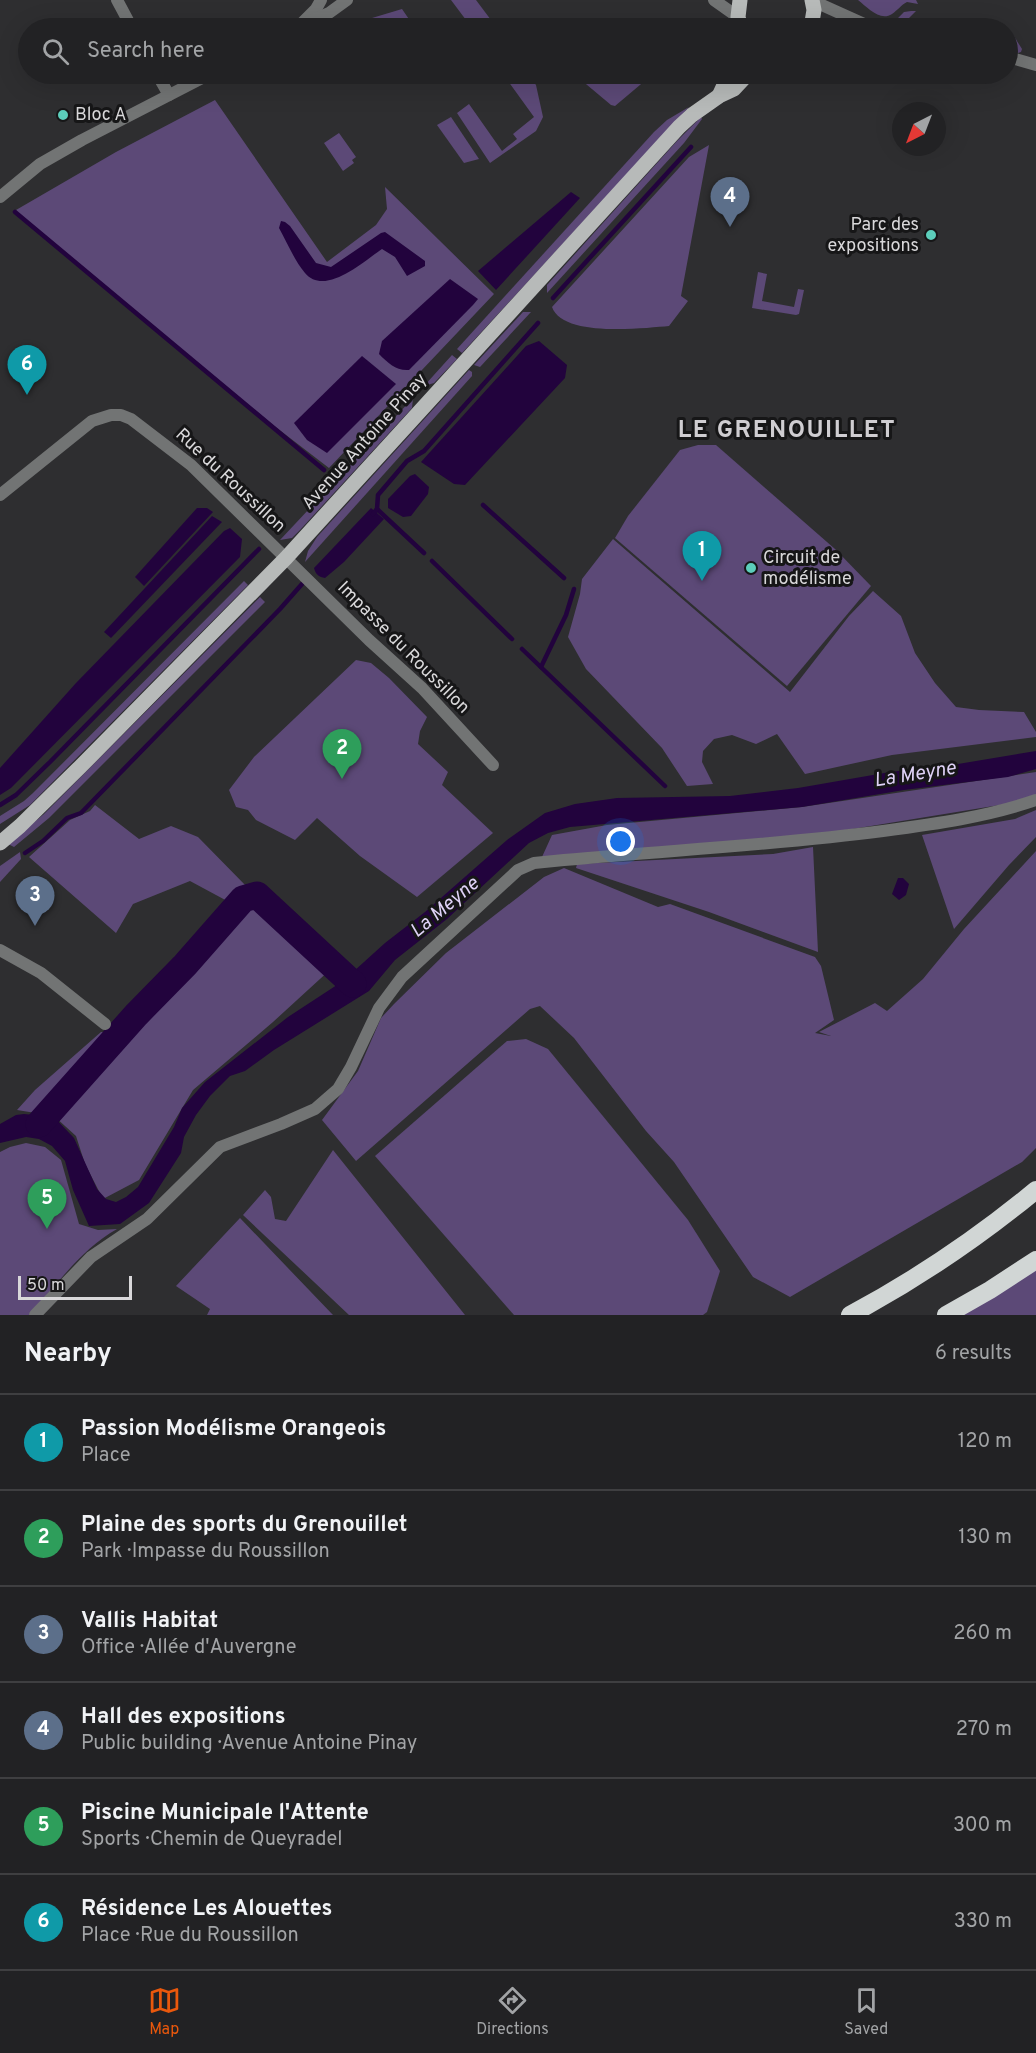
<!DOCTYPE html>
<html lang="en">
<head>
<meta charset="utf-8">
<style>
	body { margin:0; font-family:Overpass,sans-serif; background:#2e2f31; color:#f1f3f6 }
	.compass { position:absolute; left:892px; top:102px; width:54px; height:54px; border-radius:50%; background:#222224; box-shadow:0 6px 24px #0002; rotate:222deg }
	.scale { position:absolute; left:18px; bottom:15px; width:114px; box-sizing:border-box; padding-left:6px; border:3px solid #d9d8da; border-top:0; font-size:16px; line-height:21px; white-space:nowrap; color:#d9d8da; -webkit-text-stroke:4px #161617; paint-order:stroke }
	.you { position:absolute; left:621px; top:842px; width:21px; height:21px; margin:-15px; border:4px solid #fff; border-radius:50%; background:#1a73e8; box-shadow:0 0 0 9px #1a73e833 }
	.badge { display:grid; place-items:center; width:39px; height:39px; border-radius:50%; background:#ea580c; color:#fff; font-size:20px; font-weight:700 }
	.pin { position:absolute; translate:-50% -50px; filter:drop-shadow(0 2px 3px #0008) }
	.pin::after { content:''; position:absolute; top:32px; width:21px; height:18px; background:inherit; clip-path:polygon(0 0,100% 0,50% 100%) }
	.list { margin:0; padding:0; list-style:none }
	h2 { display:flex; justify-content:space-between; align-items:center; height:78px; margin:0; padding:0 24px; font-size:26px }
	h2 small { font-size:20px; font-weight:400; color:#a2a4a6 }
	.list li { display:grid; grid-template-columns:39px 1fr auto; gap:18px; align-items:center; box-sizing:border-box; height:96px; padding:0 24px; border-top:2px solid #3f3f41 }
	.list b { display:block; font-size:22px; white-space:nowrap }
	.list p { margin:0; font-size:20px; white-space:nowrap; color:#a2a4a6 }
	.list em { font-size:20px; font-style:normal; color:#a2a4a6 }
	.icon { flex:none; width:33px; height:33px; fill:none; stroke:currentColor; stroke-width:2; stroke-linecap:round; stroke-linejoin:round }
	.map { position:relative; flex:none; width:1036px; height:1315px; overflow:hidden }
	.search { position:absolute; background:#222224; box-shadow:0 6px 24px #0002; left:18px; right:18px; top:18px; height:66px; display:flex; align-items:center; gap:15px; box-sizing:border-box; padding:0 21px; border-radius:33px; color:#a2a4a6; font-size:22px }
	.sheet { height:654px; background:#222224 }
	nav { display:flex; justify-content:space-around; align-items:center; box-sizing:border-box; height:84px; border-top:2px solid #3f3f41; background:#222224; font-size:16px; color:#a2a4a6 }
	nav a { display:grid; justify-items:center; gap:3px }
	nav .on { color:#ea580c }
	.map>svg:first-child { display:block }
	.green { fill:#5c4977 }
	.water { fill:#22033d }
	.lines { fill:none; stroke-linecap:round; stroke-linejoin:round }
	.stream { stroke:#22033d; stroke-width:4.5 }
	.river { stroke:#22033d; stroke-width:27 }
	.street { stroke:#727474; stroke-width:12 }
	.primary { stroke:#b7bab9; stroke-width:15 }
	.highway { stroke:#d1d6d5; stroke-width:18 }
	.poi-dot { fill:#5ccebb; stroke:#161617; stroke-width:2 }
	.labels { text-anchor:middle; dominant-baseline:central; stroke-width:6; stroke-linejoin:round; paint-order:stroke }
	.poi-label { font-size:18px; fill:#d9d8da; stroke:#161617; text-anchor:start }
	.street-label { font-size:18px; fill:#d9d8da; stroke:#161617 }
	.water-label { font-size:20px; font-style:italic; fill:#dfd2f7; stroke:#161617 }
	.district-label { font-size:24px; font-weight:bold; letter-spacing:1.5px; fill:#cfcdd1; stroke:#161617 }
</style>
</head>
<body>
<div class="map">
<svg width="1036" height="1315" viewBox="0 0 1036 1315">
	<rect width="100%" height="100%" fill="#2e2e30"/>
	<g class="green">
		<polygon points="451,0 476,0 497,28 487,28 483,23 476,28 472,28"/>
		<path d="M858,0H916L918,4L907,2C901,5 898,10 892,14C880,22 867,7 858,0Z"/>
		<polygon points="402,9 415,28 397,28 391,22 382,28 375,28 369,21 372,18"/>
		<polygon points="911,11 916,11 906,21 941,28 924,28 895,21 904,12"/>
		<polygon points="1008,32 1012,33 1022,49 1021,52 1018,53 1008,51"/>
		<polygon points="503,74 528,74 536,85 543,117 536,131 490,163 457,113 469,104 502,151 517,139 513,134 534,117"/>
		<polygon points="574,74 653,74 615,106 611,105"/>
		<polygon points="215,100 327,262 376,225 387,209 385,187 494,294 329,468 273,425 24,220 16,210 116,152"/>
		<polygon points="689,107 462,353 457,349 654,132 667,120"/>
		<polygon points="451,117 479,159 464,163 437,125"/>
		<polygon points="701,117 702,119 684,143 547,293 547,285 677,141"/>
		<polygon points="339,133 356,157 352,160 354,163 343,171 324,143"/>
		<path d="M709,145L681,296L688,301L669,326C644,328 563,338 552,307L689,157Z"/>
		<polygon points="758,272 767,274 762,301 794,307 798,289 804,290 799,314 796,315 752,308"/>
		<polygon points="523,312 531,312 480,367 474,365"/>
		<polygon points="452,355 457,359 455,361 434,383 424,386"/>
		<polygon points="469,370 472,372 472,376 305,562 308,551 317,537"/>
		<polygon points="413,398 412,408 300,530 292,538 280,540"/>
		<polygon points="698,445 716,445 835,549 871,586 787,686 615,538 628,516 680,450"/>
		<polygon points="613,539 790,692 849,616 873,591 901,616 915,653 935,683 956,707 979,710 1024,712 1036,732 1036,737 892,755 805,774 777,734 756,744 732,735 714,739 703,751 702,762 713,784 687,786 662,748 586,669 568,637 580,594 582,579"/>
		<polygon points="244,581 248,585 30,805 0,824 0,816 24,801 33,793"/>
		<polygon points="260,597 265,602 49,818 14,847 8,844 44,814"/>
		<polygon points="356,660 371,663 389,678 427,717 420,731 418,744 448,772 442,785 493,833 417,897 360,856 317,818 295,840 256,820 248,810 236,807 229,790 254,757"/>
		<polygon points="1036,772 1036,795 1018,802 828,833 542,857 552,835 607,825 802,807"/>
		<polygon points="95,805 139,839 171,826 198,837 247,887 229,902 190,881 133,904 116,933 29,857 70,820 90,811"/>
		<polygon points="1036,810 1036,837 1009,865 954,929 922,835 1015,819"/>
		<polygon points="813,847 818,952 709,912 576,868 577,864 773,854"/>
		<polygon points="1036,851 1036,1148 1022,1162 790,1297 753,1277 674,1162 646,1131 574,1038 540,1006 530,1009 356,1161 322,1120 358,1071 381,1018 394,1004 446,953 544,877 564,868 658,907 670,904 815,957 821,966 834,1020 815,1033 831,1036 819,1032 875,1003 887,1011 923,979 964,929"/>
		<polygon points="20,852 21,859 0,882 0,866"/>
		<polygon points="257,899 332,968 273,1022 193,1090 139,1180 103,1199 85,1164 76,1136 54,1116 17,1110 35,1090 101,1032 125,1034 219,941 243,903"/>
		<polygon points="526,1039 548,1049 688,1220 720,1271 707,1312 703,1315 514,1315 375,1156 507,1041"/>
		<path d="M26,1143L45,1147L61,1160L79,1224L98,1230L117,1229C81,1249 57,1285 29,1315H0V1152L10,1147Z"/>
		<polygon points="333,1150 465,1315 349,1315 243,1215 265,1190 271,1197 275,1219 286,1221"/>
		<polygon points="240,1218 333,1315 207,1315 210,1309 176,1286"/>
		<polygon points="1036,1267 1036,1315 960,1315"/>
	</g>
	<g class="water">
		<polygon points="571,192 580,198 496,290 478,271"/>
		<path d="M281,221L285,222L290,226L316,263L331,267L381,233L385,232L425,261V266L407,276L395,257L382,249C364,261 325,297 305,273C294,260 287,242 279,228Z"/>
		<path d="M450,279L478,299L473,305L409,370C396,371 388,363 379,354L382,341Z"/>
		<polygon points="539,341 567,365 565,378 465,485 454,484 421,462 526,346"/>
		<polygon points="362,356 396,384 327,453 307,440 294,423"/>
		<polygon points="415,474 429,487 428,494 411,516 403,517 388,508 388,499 410,476"/>
		<polygon points="197,508 207,508 213,512 144,586 135,577"/>
		<path d="M371,508L384,519L344,562L325,578C319,577 316,575 314,568Z"/>
		<polygon points="212,516 222,522 111,638 104,632"/>
		<polygon points="230,528 242,539 240,557 11,788 0,795 0,768 76,683 224,531"/>
		<polygon points="1036,751 1036,769 1008,777 904,790 802,807 570,827 548,833 529,843 447,919 395,960 369,991 274,1050 245,1071 230,1076 210,1096 196,1115 184,1137 181,1153 149,1203 120,1224 89,1226 73,1190 65,1161 52,1146 39,1139 26,1137 0,1143 0,1124 16,1115 24,1114 54,1117 74,1138 97,1189 106,1199 116,1202 126,1197 138,1187 174,1127 182,1108 205,1082 288,1017 343,981 385,943 425,912 507,840 545,813 575,804 617,798 730,796 798,788 890,772 958,764"/>
		<polygon points="898,878 903,878 909,884 906,895 899,900 892,894"/>
	</g>
	<g class="lines">
		<g class="stream">
			<polyline points="15,212 324,470"/>
			<polyline points="553,298 691,147"/>
			<polyline points="483,505 564,578"/>
			<polyline points="377,509 424,553"/>
			<polyline points="373,514 377,509 378,495 407,461 424,451 538,323"/>
			<polyline points="432,561 512,639"/>
			<polyline points="522,649 665,786"/>
			<polyline points="541,667 566,615 574,589"/>
			<polyline points="0,805 16,795 50,762 259,549"/>
			<polyline points="25,853 43,841 67,818 81,813 280,609 302,584"/>
		</g>
		<polyline class="river" points="39,1124 136,1015 185,965 243,899 257,895 353,984"/>
		<g class="street">
			<polyline points="117,0 132,28"/>
			<polyline points="714,0 738,17"/>
			<polyline points="813,1 864,24"/>
			<polyline points="303,22 316,9 321,0"/>
			<polyline points="294,28 329,13 347,0"/>
			<polyline points="833,28 865,24 894,28"/>
			<polyline points="1008,57 1036,65"/>
			<polyline points="157,74 169,95"/>
			<polyline points="0,197 40,164 82,140 210,74"/>
			<polyline points="0,495 92,421 111,415 121,415 131,419 191,465 369,640 422,688 493,765"/>
			<polyline points="0,950 41,973 105,1024"/>
			<path d="M35,1315L91,1257L147,1219L220,1147L281,1124L315,1109L338,1089L351,1067L379,1008L402,977L518,870L534,863L564,860C671,850 777,845 883,831C935,824 987,817 1036,800"/>
		</g>
		<g class="primary">
			<polyline points="740,0 738,17 741,28"/>
			<polyline points="811,28 814,10 812,0"/>
			<polyline points="719,96 729,74"/>
			<polyline points="0,843 20,826 80,767 286,558 679,127 692,115 719,96 734,89 748,74"/>
		</g>
		<g class="highway">
			<path d="M850,1315C917,1279 978,1238 1036,1190"/>
			<polyline points="946,1315 990,1290 1036,1260"/>
		</g>
	</g>
	<g class="poi-dot">
		<circle cx="63" cy="115" r="6"/>
		<circle cx="931" cy="235" r="6"/>
		<circle cx="751" cy="568" r="6"/>
	</g>
	<g class="labels">
		<g class="poi-label">
			<text x="75" y="115">Bloc A</text>
			<text x="919" y="225" text-anchor="end">Parc des<tspan x="919" dy="21">expositions</tspan></text>
			<text x="763" y="558">Circuit de<tspan x="763" dy="21">modélisme</tspan></text>
		</g>
		<g class="street-label">
			<text transform="translate(365 442) rotate(-48)">Avenue Antoine Pinay</text>
			<text transform="translate(230 481) rotate(43)">Rue du Roussillon</text>
			<text transform="translate(403 648) rotate(45)">Impasse du Roussillon</text>
		</g>
		<g class="water-label">
			<text transform="translate(915 775) rotate(-9)">La Meyne</text>
			<text transform="translate(445 908) rotate(-40)">La Meyne</text>
		</g>
		<g class="district-label">
			<text x="787" y="431">LE GRENOUILLET</text>
		</g>
	</g>
</svg>
<svg class="compass" viewBox="-18 -18 36 36"><path d="M0-13l5 13h-10z" fill="#e53935"/><path d="M0 13l5-13h-10z" fill="#a2a4a6"/></svg>
<div class="scale">50 m</div>
<div class="you"></div>
<div class="pin badge" style="left:702px;top:581px;background:#0f9aa8">1</div>
<div class="pin badge" style="left:342px;top:779px;background:#2e9e5b">2</div>
<div class="pin badge" style="left:35px;top:926px;background:#5c6f8a">3</div>
<div class="pin badge" style="left:730px;top:227px;background:#5c6f8a">4</div>
<div class="pin badge" style="left:47px;top:1229px;background:#2e9e5b">5</div>
<div class="pin badge" style="left:27px;top:395px;background:#0f9aa8">6</div>
<div class="search"><svg class="icon" aria-label="search" viewBox="0 0 24 24"><circle cx="10" cy="10" r="6"/><path d="M15 15l6 6"/></svg>Search here</div>
</div>
<section class="sheet">
<h2>Nearby<small>6 results</small></h2>
<ul class="list">
<li><span class="badge" style="background:#0f9aa8">1</span><div><b>Passion Modélisme Orangeois</b><p>Place</p></div><em>120 m</em></li>
<li><span class="badge" style="background:#2e9e5b">2</span><div><b>Plaine des sports du Grenouillet</b><p>Park · Impasse du Roussillon</p></div><em>130 m</em></li>
<li><span class="badge" style="background:#5c6f8a">3</span><div><b>Vallis Habitat</b><p>Office · Allée d'Auvergne</p></div><em>260 m</em></li>
<li><span class="badge" style="background:#5c6f8a">4</span><div><b>Hall des expositions</b><p>Public building · Avenue Antoine Pinay</p></div><em>270 m</em></li>
<li><span class="badge" style="background:#2e9e5b">5</span><div><b>Piscine Municipale l'Attente</b><p>Sports · Chemin de Queyradel</p></div><em>300 m</em></li>
<li><span class="badge" style="background:#0f9aa8">6</span><div><b>Résidence Les Alouettes</b><p>Place · Rue du Roussillon</p></div><em>330 m</em></li>
</ul>
</section>
<nav>
<a class="on"><svg class="icon" aria-label="map" viewBox="0 0 24 24"><path d="M3 6l6-2 6 2 6-2v14l-6 2-6-2-6 2zM9 4v14M15 6v14"/></svg>Map</a>
<a><svg class="icon" aria-label="directions" viewBox="0 0 24 24"><path d="M12 3l9 9-9 9-9-9zM9 14v-3h6M13 9l2 2-2 2"/></svg>Directions</a>
<a><svg class="icon" aria-label="saved" viewBox="0 0 24 24"><path d="M7 4h10v16l-5-4-5 4z"/></svg>Saved</a>
</nav>
</body>
</html>
